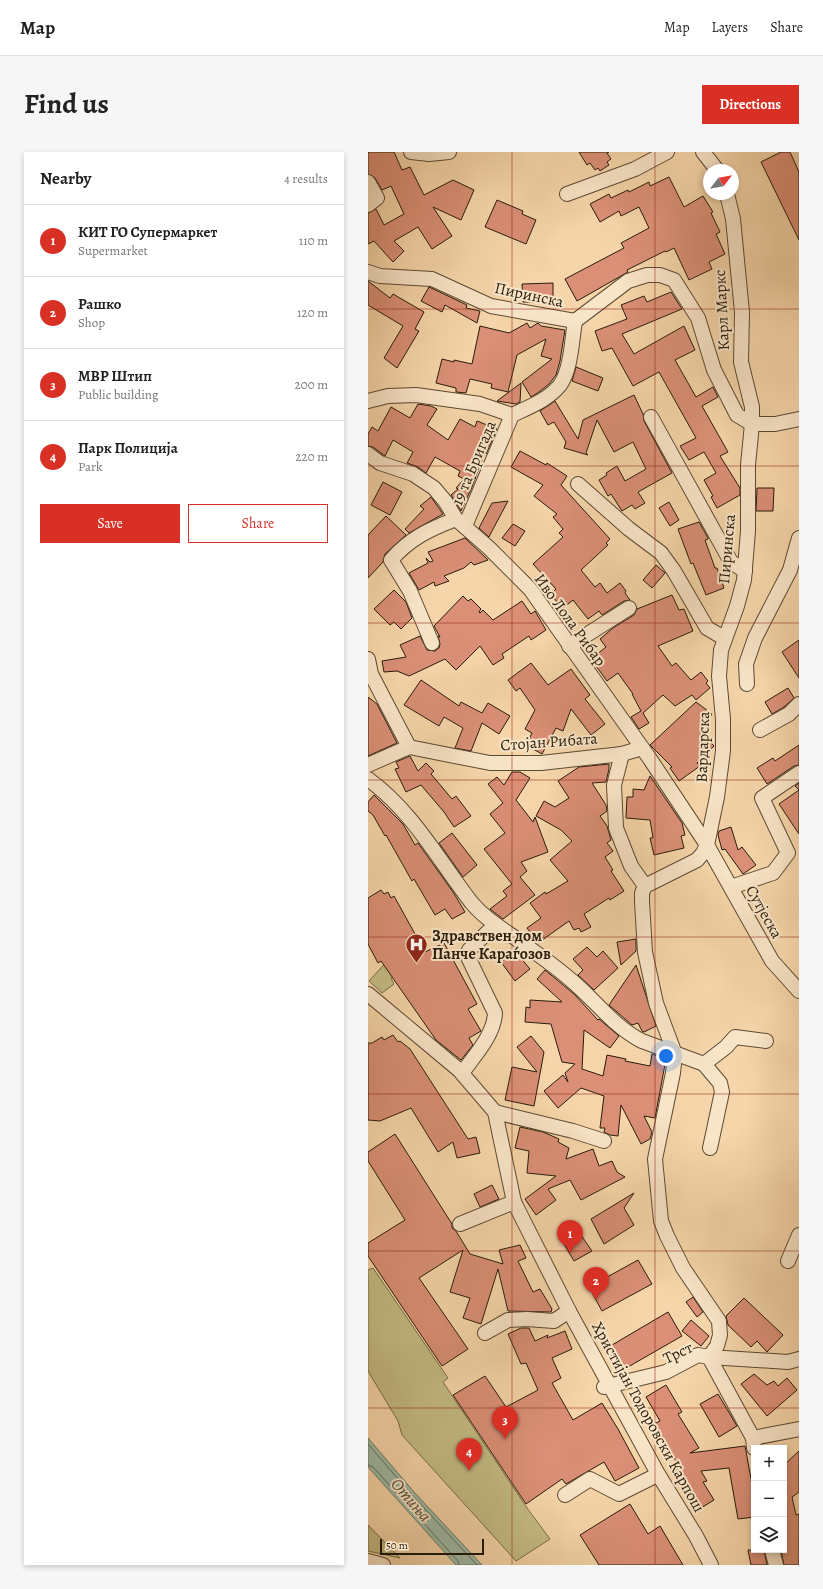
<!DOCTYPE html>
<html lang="en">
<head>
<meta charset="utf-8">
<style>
	body { margin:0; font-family:Alegreya,serif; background:#f6f6f6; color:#222 }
	.controls { position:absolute; right:12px; bottom:12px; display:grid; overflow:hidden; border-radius:0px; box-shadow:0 2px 6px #0003 }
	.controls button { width:36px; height:36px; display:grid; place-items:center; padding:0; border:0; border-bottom:1px solid #e0e0e0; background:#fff; color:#222; font:20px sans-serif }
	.compass { position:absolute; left:335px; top:12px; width:36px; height:36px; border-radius:50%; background:#fff; box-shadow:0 2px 6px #0003; rotate:59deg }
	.scale { position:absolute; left:12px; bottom:10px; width:104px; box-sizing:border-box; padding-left:4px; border:2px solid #291c0b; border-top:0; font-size:11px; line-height:14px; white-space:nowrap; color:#291c0b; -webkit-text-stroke:3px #f8e4c7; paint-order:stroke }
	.you { position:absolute; left:298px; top:904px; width:14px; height:14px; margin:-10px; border:3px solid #fff; border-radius:50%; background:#1a73e8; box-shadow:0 0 0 6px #1a73e833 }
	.badge { display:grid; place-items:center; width:26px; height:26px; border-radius:50%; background:#d93025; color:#fff; font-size:13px; font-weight:700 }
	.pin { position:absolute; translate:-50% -33px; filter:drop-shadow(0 1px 2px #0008) }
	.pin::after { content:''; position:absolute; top:21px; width:14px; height:12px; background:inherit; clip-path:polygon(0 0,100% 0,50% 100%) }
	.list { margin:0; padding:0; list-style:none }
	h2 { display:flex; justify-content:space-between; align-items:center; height:52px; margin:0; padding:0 16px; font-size:17px }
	h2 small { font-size:13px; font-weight:400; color:#767676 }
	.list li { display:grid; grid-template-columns:26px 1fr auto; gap:12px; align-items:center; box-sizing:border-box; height:72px; padding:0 16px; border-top:1px solid #e0e0e0 }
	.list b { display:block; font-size:15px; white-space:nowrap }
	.list p { margin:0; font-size:13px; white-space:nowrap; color:#767676 }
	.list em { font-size:13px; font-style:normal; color:#767676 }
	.actions { display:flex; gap:8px; padding:12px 16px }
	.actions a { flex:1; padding:9px 0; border:1px solid #d93025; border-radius:0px; text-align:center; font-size:14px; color:#d93025 }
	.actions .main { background:#d93025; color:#fff }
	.icon { flex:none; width:22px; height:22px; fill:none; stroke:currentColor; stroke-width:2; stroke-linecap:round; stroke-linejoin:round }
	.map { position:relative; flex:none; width:431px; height:1413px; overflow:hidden; border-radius:0px }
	header { display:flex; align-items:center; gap:24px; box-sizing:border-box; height:56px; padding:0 20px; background:#fff; border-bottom:1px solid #e0e0e0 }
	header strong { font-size:19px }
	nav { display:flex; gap:22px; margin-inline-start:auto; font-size:14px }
	.intro { display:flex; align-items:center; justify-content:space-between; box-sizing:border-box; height:96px; padding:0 24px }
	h1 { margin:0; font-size:28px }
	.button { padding:10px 18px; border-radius:0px; background:#d93025; color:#fff; font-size:14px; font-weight:700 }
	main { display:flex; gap:24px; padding:0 24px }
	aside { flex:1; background:#fff; border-radius:0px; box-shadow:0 2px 6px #0003 }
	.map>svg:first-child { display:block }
	.green { fill:#c4bb83; stroke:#766c47 }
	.water { fill:#9db9a5; stroke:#6f7a67 }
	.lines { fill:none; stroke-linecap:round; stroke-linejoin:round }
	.shore { stroke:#636a58; stroke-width:1 }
	.building { fill:#da8f76; stroke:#291c0b }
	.minor-casing { stroke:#5c4a32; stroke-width:16 }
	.minor { stroke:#f8e4c7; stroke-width:14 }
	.grid { fill:none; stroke:#8f2418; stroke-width:1; stroke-opacity:0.55 }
	.labels { text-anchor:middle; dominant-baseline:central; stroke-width:4; stroke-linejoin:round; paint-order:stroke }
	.street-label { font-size:16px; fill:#291c0b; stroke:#f8e4c7 }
	.poi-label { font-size:16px; font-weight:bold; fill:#291c0b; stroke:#f8e4c7; text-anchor:start }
	.water-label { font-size:17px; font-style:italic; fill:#4c4b39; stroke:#f8e4c7 }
</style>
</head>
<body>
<header>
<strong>Map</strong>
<nav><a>Map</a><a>Layers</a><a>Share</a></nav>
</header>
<div class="intro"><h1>Find us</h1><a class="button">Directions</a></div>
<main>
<aside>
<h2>Nearby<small>4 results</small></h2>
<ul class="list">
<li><span class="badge">1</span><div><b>КИТ ГО Супермаркет</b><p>Supermarket</p></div><em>110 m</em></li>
<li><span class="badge">2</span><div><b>Рашко</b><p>Shop</p></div><em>120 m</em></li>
<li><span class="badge">3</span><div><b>МВР Штип</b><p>Public building</p></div><em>200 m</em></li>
<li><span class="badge">4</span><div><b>Парк Полиција</b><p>Park</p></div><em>220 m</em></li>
</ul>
<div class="actions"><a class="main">Save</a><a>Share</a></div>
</aside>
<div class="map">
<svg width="431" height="1413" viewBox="0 0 431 1413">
	<rect width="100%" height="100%" fill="#f5d5a9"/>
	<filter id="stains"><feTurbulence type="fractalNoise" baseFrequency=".005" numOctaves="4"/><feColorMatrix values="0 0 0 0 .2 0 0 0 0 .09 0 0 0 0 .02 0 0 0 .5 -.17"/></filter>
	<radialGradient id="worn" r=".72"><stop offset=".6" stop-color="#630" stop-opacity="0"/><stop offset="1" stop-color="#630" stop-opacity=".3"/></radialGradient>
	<g class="green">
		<polygon points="23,805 39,816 23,826 26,832 14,841 1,829"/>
		<polygon points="5,1116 80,1226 75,1230 159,1356 182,1387 148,1409 34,1283 30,1269 0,1219 0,1118"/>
		<polygon points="0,1373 32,1406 0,1399"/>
	</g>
	<polygon class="water" points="0,1286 46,1340 114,1413 88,1413 0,1315"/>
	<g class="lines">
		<g class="shore">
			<polyline points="0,1292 43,1342 109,1413"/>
			<polyline points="0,1313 5,1315 90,1409 91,1413"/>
		</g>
	</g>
	<g class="building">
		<polygon points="0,0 26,0 34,18 42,15 56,43 85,28 106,38 93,68 65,55 84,84 64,97 50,75 26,89 36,99 25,110 6,89 0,92 0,61 8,57 16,73 36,62 23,34 14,38 7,26 0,22"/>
		<polygon points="211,0 241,0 239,1 243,7 239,10 241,13 232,19 230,16 227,18 222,11 219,13"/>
		<polygon points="413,0 422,0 431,20 431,88 393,10"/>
		<polygon points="301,25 316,55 335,44 345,60 343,61 352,80 348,82 357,102 341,110 344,117 321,128 306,96 298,100 297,99 259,118 260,120 209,149 197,127 256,96 253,91 281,76 271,55 253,64 251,59 232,70 222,52 241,42 243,46 260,38 261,40 281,30 282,34"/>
		<polygon points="129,48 155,59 154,62 168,68 158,92 117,75"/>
		<polygon points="0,129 22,146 25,142 56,160 47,177 51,179 29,216 16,206 35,174 0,153"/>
		<polygon points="185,131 185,150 155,150 154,132"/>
		<polygon points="61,135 99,153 98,156 112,159 109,171 77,153 74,160 53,149"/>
		<polygon points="303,140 314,157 254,182 266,202 316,174 327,198 307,208 328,245 345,235 350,245 334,254 360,300 352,304 372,336 372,343 349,356 343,345 345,344 336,328 348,321 336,300 321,308 312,294 328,286 291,220 265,234 244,196 234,199 227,179 259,167 253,153 276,144 279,150"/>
		<polygon points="159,171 162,176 170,171 173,174 197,178 192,209 188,223 181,232 171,240 163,245 154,230 184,207 173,204 178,187 149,203 140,240 123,236 124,232 102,227 98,241 88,240 88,236 68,231 74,207 86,210 86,208 104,212 112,174 141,181"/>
		<polygon points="208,215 235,226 230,239 204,229"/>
		<polygon points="153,231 152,250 148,252 129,249"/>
		<polygon points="266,243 275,262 276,269 304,321 270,340 277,351 267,357 264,353 254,359 243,342 240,344 231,328 239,323 238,321 249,314 257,329 278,317 265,290 246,300 229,268 218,301 220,303 196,296 198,290 186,270 180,273 172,259 187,249 210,287 215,268"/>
		<polygon points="50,252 63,254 69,257 59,273 80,288 92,267 107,275 109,269 129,277 118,302 117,300 104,335 93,359 83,343 90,337 88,336 96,327 90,324 92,319 67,305 58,321 50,315 39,311 45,300 25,288 17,304 5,295 0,294 0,282 4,275 10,279 23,255 42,266"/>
		<polygon points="152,299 178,313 179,311 199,324 193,333 242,387 238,391 240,393 213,418 227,435 232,431 239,441 252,431 258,439 257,441 262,448 256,449 234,463 231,459 220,467 205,448 194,457 183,442 188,437 165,412 195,385 191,381 195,377 185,365 189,362 166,344 175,333 143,315"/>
		<polygon points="15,330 34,340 22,363 3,353"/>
		<polygon points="389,336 406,336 405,359 388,359"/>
		<polygon points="63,345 75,362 41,381 37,377 56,357 52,354"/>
		<polygon points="140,349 124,379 121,385 111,376 124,351"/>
		<polygon points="301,350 311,368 302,374 291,356"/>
		<polygon points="18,364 38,383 17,402 15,410 0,426 0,383"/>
		<polygon points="331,370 340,386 340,387 337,388 347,416 349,416 356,436 338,443 325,411 323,412 310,377"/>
		<polygon points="145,372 157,379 147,394 134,386"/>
		<polygon points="97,386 120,408 106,413 103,410 96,416 76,424 81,429 67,434 66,430 51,438 41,421 60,411 58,406 62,410 65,409 60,400"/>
		<polygon points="288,413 297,421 284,436 275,428"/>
		<polygon points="26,438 38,450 44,466 33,477 26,470 22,473 6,457"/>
		<polygon points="304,443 311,458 316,457 325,479 290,494 304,514 308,511 323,528 333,520 340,529 338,531 342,536 328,548 324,543 307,554 295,543 275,561 281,571 271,577 263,565 273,559 264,542 265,542 250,521 239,529 223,507 238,495 232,487 245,476 266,463 269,457"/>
		<polygon points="95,444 100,449 103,447 113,457 111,460 112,461 115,458 125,468 154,449 163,462 167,459 178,478 163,488 161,484 134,502 136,506 125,513 112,494 88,518 77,507 41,524 29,519 16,520 14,509 38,505 32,493 52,484 59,498 67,499 71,496 72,492 70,484 72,485 66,474"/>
		<polygon points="431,488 431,526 414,500"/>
		<polygon points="163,511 180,533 203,517 222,543 217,547 237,572 223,583 203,557 195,579 188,576 174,602 158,593 164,581 157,577 167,558 152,536 148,539 140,528"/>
		<polygon points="53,528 91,554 93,550 114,561 120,551 142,564 131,582 114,571 103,599 87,596 95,576 76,565 71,574 36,553"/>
		<polygon points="420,536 426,546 416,555 404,562 397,550"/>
		<polygon points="0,545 9,552 29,591 0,604"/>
		<polygon points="328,550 344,562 332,578 346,594 329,611 332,614 311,629 302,616 304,615 282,593"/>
		<polygon points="431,593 431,613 426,614 399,632 389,616 405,606 407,609"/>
		<polygon points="42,604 50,619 58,611 66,619 63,622 84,647 88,644 103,664 86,675 76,660 53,633 38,640 27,617 31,616 28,610"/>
		<polygon points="241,612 241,617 238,630 224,631 238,653 239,659 232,664 239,674 243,688 239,691 245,699 237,705 245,718 243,719 256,739 242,748 241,746 216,762 223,775 213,780 211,776 206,778 201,769 170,791 159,776 173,766 162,751 177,740 178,742 200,729 182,708 204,689 193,678 168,664 176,649 187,655 201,646 190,629 211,615"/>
		<polygon points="144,620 152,620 162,626 148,648 165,670 167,665 180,700 153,710 159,719 152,725 167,743 135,767 122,757 139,744 135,739 144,732 116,697 137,681 122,662 135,651 120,632 129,625 136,633"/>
		<polygon points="282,624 314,671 317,683 313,684 316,696 286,703 282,686 285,686 282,668 258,666 259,645 265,645 265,637 276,638"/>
		<polygon points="431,631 431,682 411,652 431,638 427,634"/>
		<polygon points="6,643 35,672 47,693 50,691 85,740 97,760 84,767 77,757 67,763 46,727 44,729 18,683 17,684 5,663 0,659 0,650"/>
		<polygon points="363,675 370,698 374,695 388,713 375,722 357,697 354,698 350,683 351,679"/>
		<polygon points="84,681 109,713 95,725 71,691"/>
		<polygon points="13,738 16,742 20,740 23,746 26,744 57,800 76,791 109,852 100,857 113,879 101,886 105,893 93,908 68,888 13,809 10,811 0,792 0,746"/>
		<polygon points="268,787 268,799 253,813 249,790"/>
		<polygon points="219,795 229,805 235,799 250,816 226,838 210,823 215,818 205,807"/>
		<polygon points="147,799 162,817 147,829 133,810"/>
		<polygon points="268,813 288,874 276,880 274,879 270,871 264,873 241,853"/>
		<polygon points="177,818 206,842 230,868 231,867 251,884 242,896 216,878 214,917 235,924 239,903 258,907 257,909 282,914 284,902 298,907 287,966 276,964 284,980 282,987 273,992 253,953 250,984 242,983 236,980 237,976 232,976 236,944 213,936 190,956 176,939 195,923 200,930 197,921 207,912 194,910 183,872 157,870 158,855 162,856 162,848 194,850 169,827"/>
		<polygon points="25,883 30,890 32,889 42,897 100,987 108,985 112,1001 89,1006 85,990 70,1000 43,956 12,969 0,968 0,891 4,891 14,885 16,888"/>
		<polygon points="163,884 176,900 166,954 137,948 144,915 169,920 149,895"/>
		<polygon points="152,975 175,980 191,987 190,990 201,996 198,1007 225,997 231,1014 244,1009 249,1020 257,1025 213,1048 202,1028 180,1037 188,1048 168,1063 157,1047 188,1024 159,1021 161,999 147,996"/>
		<polygon points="27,982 84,1072 84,1076 88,1079 102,1102 135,1112 131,1098 152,1093 158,1106 150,1109 165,1140 172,1137 184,1157 183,1160 140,1159 130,1117 113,1172 95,1166 102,1146 82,1140 95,1098 51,1126 100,1197 74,1214 0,1104 0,1091 37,1068 0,1009 0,1000"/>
		<polygon points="124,1033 131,1047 112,1055 106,1042"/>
		<polygon points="266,1041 256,1056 266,1073 236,1092 223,1067"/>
		<polygon points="208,1076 224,1099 206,1109 192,1085"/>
		<polygon points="270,1108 284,1132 234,1159 221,1135"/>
		<polygon points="325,1145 335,1160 329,1165 318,1150"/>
		<polygon points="376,1146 415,1183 399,1200 389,1189 383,1195 360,1173 358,1164"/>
		<polygon points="300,1160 314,1184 253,1219 239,1196"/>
		<polygon points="323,1168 341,1184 333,1194 314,1179"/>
		<polygon points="153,1176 161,1176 167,1189 180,1183 179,1186 197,1179 204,1197 184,1206 193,1226 184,1231 205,1268 234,1251 250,1277 271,1316 247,1329 236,1310 198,1332 194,1327 158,1352 85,1243 117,1224 138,1255 170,1238 158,1211 153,1212 140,1182"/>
		<polygon points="386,1222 399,1233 406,1229 410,1234 419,1226 429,1238 399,1264 373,1232"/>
		<polygon points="298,1233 314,1260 310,1262 331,1296 322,1301 377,1294 386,1343 386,1365 370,1367 361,1316 333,1319 339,1329 335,1330 346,1348 328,1359 302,1316 309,1311 286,1272 292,1269 278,1245"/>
		<polygon points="350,1242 369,1274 351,1285 332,1252"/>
		<polygon points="431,1299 431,1340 424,1345 428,1363 431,1362 431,1413 416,1413 413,1398 416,1398 416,1313"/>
		<polygon points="262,1352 280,1382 292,1374 315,1413 231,1413 212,1383"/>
		<polygon points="380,1398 396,1398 399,1413 383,1413"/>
	</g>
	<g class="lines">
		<defs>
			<g id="minor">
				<polyline points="43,0 61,2 81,0"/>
				<polyline points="335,0 349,18"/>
				<polyline points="0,30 9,46 0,53"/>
				<polyline points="199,42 267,17 299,0"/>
				<polyline points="0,120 12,124 64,127 123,154 207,169 260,129 279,123 292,123 306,128 330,166 346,218 369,263 384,272 407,272 431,267"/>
				<polyline points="0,249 20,244 48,243 112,252 144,263"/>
				<polyline points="283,265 363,410 377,419"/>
				<polyline points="0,302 12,311 45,322 66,336 77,349 88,367 121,396 162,437 282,607 339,693 404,809 431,839"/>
				<polyline points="210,332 261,377 293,401 306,419 339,476 356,486"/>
				<path d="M97,374L144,263C161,255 180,248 192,233C203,218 204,187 207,169"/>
				<path d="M64,491L42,439L23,408C42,386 62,377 88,367"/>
				<polyline points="201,494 261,456"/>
				<polyline points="0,507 3,522 41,595"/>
				<polyline points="379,532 378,512 387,486 422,418 431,386"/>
				<polyline points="392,578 421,562 431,552"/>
				<polyline points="41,595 122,611 173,611 254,602 274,596"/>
				<polyline points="254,602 246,633 248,676 263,714 277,734"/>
				<polyline points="0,613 41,595"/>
				<path d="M0,627C46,661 69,706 103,750C116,766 133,776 150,788C168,801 186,813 203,828C227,848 246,875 274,889L336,912L352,931L354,940L342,996"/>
				<polyline points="363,735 405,721 420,701 394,646 431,621"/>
				<polyline points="0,842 91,918 127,960 146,1050 201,1159 290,1322 328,1384 343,1413"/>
				<polyline points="336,912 358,895 367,885 398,889"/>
				<path d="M94,921C107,903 126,883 127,861L100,805L101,798L127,773"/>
				<polyline points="127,960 205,979 236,989"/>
				<polyline points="92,1072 146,1050"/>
				<polyline points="420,1109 431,1083"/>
				<polyline points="117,1181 140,1168 159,1167 186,1169 201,1159"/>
				<polyline points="341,1205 349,1194 352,1183 351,1169 315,1116 299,1084 293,1069 287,1007 305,921 307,902 288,851 277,800 274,750 274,741 277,734 329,708 335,701 339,693 349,645 355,599 355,567 351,524 353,498 369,454 376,428 380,379 380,313 384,272 384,255 373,210 374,160 365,67 359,42"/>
				<polyline points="341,1205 385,1286 386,1296"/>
				<polyline points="236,1235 298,1220 330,1203 341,1205 420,1210 431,1207"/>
				<polyline points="385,1286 431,1277"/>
				<polyline points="197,1343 222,1327 251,1342 285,1325"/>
				<polyline points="404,1398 408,1413"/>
				<polyline points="0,1409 15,1413"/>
			</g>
		</defs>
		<use href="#minor" class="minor-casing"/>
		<use href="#minor" class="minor"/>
	</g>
	<path class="grid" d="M144,0V1413M287,0V1413M0,157H431M0,314H431M0,471H431M0,628H431M0,785H431M0,942H431M0,1099H431M0,1256H431"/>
	<defs>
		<symbol id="hospital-pin" viewBox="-11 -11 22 30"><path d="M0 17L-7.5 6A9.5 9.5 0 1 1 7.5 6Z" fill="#8f2418" stroke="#f8e4c7"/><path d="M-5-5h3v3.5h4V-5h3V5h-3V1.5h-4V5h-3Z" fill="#fff"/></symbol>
	</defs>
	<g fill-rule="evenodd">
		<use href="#hospital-pin" x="36" y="780" width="25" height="34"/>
	</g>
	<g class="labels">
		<g class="street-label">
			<text transform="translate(161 143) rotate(12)">Пиринска</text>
			<text transform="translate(354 158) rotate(-93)">Карл Маркс</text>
			<text transform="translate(106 311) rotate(-67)">19 та Бригада</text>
			<text transform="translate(359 397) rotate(-85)">Пиринска</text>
			<text transform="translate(202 468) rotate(54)">Иво Лола Рибар</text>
			<text transform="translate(181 590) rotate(-4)">Стојан Рибата</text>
			<text transform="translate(335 595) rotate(-88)">Вардарска</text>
			<text transform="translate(396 760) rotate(61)">Сутјеска</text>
			<text transform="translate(310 1201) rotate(-25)">Трст</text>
			<text transform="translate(280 1265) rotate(61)">Христијан Тодоровски Карпош</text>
		</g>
		<g class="poi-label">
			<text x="64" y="784">Здравствен дом<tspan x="64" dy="18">Панче Караѓозов</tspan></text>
		</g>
		<g class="water-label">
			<text transform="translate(43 1348) rotate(49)">Отиња</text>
		</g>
	</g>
	<rect width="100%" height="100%" filter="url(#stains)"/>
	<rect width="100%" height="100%" fill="url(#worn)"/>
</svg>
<div class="controls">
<button>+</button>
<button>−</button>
<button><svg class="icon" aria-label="layers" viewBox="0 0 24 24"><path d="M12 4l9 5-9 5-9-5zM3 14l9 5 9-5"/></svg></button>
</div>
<svg class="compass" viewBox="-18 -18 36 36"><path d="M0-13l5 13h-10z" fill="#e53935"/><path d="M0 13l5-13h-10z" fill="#767676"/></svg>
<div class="scale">50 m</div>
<div class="you"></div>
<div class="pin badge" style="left:202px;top:1101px">1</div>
<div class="pin badge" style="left:228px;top:1148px">2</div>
<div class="pin badge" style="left:137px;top:1287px">3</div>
<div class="pin badge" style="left:101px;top:1319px">4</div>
</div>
</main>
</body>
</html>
